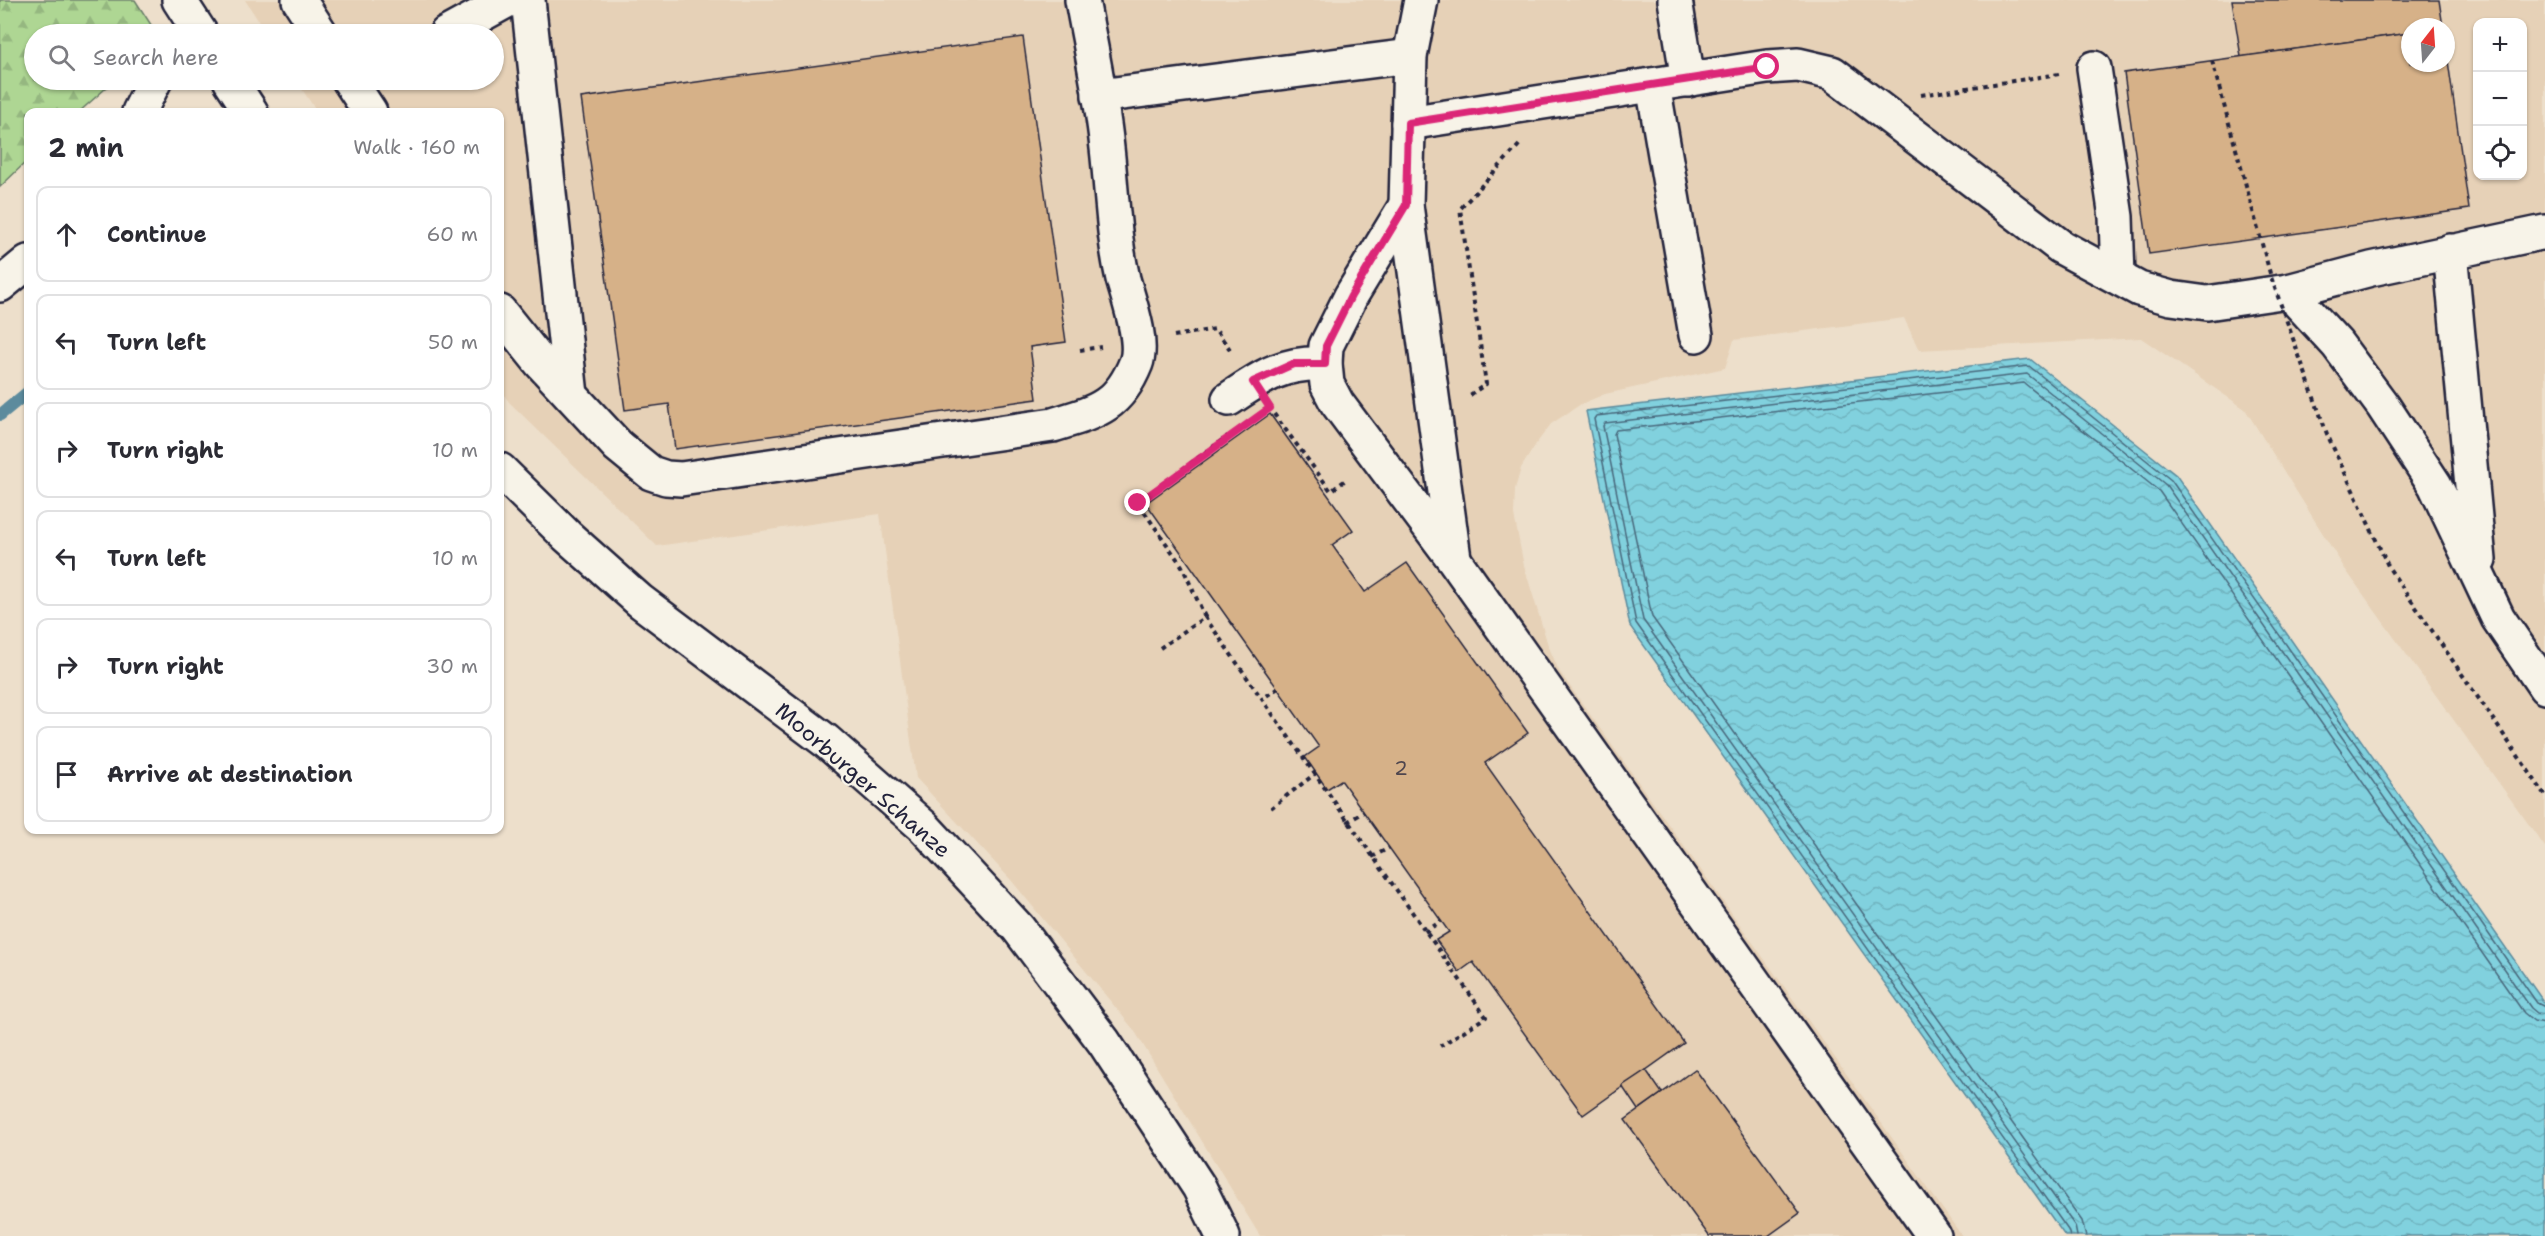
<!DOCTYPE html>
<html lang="en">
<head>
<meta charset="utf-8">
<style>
	body { margin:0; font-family:"Shantell Sans",sans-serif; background:#f7f7f7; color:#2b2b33 }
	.controls { position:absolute; right:18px; top:18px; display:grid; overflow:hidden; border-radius:12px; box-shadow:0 2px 4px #0004 }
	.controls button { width:54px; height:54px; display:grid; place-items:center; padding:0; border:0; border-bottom:2px solid #e1e1e2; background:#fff; color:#2b2b33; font:30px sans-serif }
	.compass { position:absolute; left:2401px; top:18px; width:54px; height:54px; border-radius:50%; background:#fff; box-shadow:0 2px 4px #0004; rotate:17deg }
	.stop { position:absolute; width:18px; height:18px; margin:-14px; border:4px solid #db2777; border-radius:50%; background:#fff }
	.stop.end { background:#db2777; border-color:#fff; box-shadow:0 2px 6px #0008 }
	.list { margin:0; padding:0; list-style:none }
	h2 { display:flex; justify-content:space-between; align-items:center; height:78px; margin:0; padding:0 24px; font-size:26px }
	h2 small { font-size:20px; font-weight:400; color:#7c7c81 }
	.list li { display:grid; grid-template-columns:39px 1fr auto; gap:18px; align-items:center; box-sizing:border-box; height:96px; margin:0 12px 12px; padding:0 12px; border:2px solid #e1e1e2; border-radius:12px }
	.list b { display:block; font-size:22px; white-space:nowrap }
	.list em { font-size:20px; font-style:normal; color:#7c7c81 }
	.icon { flex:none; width:33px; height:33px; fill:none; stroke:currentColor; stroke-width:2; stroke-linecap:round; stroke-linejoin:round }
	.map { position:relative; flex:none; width:2545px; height:1236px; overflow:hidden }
	.search { position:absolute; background:#fff; box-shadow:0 2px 4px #0004; left:24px; top:24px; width:480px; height:66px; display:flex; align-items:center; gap:15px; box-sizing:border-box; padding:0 21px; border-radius:33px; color:#7c7c81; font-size:22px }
	.panel { position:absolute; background:#fff; box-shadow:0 2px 4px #0004; left:24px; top:108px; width:480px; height:726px; border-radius:12px }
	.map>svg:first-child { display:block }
	.built { fill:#e6d1b7; fill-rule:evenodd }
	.forest { fill:url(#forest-firs); stroke:#687c67; stroke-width:1.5 }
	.water { fill:url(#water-waves); stroke:#5b8b9d; stroke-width:1.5 }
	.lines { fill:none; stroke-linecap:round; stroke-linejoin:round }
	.shore { stroke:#48687c; stroke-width:1.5 }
	.stream { stroke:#5b8b9d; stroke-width:12 }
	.building { fill:#d6b188; stroke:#22223b; stroke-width:1.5 }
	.minor-casing { stroke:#22223b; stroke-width:38 }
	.path { stroke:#22223b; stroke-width:4; stroke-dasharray:4.5 4.5; stroke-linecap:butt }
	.minor { stroke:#f7f3e8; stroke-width:33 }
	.path-bridge { stroke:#22223b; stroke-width:4; stroke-dasharray:4.5 4.5; stroke-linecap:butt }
	.route { stroke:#db2777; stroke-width:8 }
	.labels { text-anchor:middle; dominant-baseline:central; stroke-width:4.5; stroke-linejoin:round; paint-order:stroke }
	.number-label { font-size:20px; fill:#4f464e }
	.street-label { font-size:22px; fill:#22223b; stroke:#f7f3e8 }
</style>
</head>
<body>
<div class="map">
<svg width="2545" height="1236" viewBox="0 0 2545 1236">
	<defs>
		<pattern id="forest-firs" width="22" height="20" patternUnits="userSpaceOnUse" patternTransform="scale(1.5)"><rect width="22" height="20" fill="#aed693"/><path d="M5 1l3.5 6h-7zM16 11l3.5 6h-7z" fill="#95b780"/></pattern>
		<pattern id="water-waves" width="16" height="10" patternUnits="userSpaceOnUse" patternTransform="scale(1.5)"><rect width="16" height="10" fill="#81d1de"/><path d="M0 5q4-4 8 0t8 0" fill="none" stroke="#6fb3bf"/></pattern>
	</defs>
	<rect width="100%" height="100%" fill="#eddfcb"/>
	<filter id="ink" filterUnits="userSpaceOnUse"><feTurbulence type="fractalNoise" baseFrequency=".0167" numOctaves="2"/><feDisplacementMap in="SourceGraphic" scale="12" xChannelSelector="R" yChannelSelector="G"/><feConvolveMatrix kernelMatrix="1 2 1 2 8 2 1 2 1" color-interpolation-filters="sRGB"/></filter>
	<g filter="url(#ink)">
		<path class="built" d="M245,0H2545V847L2345,569L2245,409L2141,338L1919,350L1904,318L1734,340L1725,368L1605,394L1581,404L1551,424L1536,444L1521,468L1515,489L1514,515L1524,566L1548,645L1559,671L1962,1236H1260L1134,1030L1011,880L916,778L880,514L657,546L509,402L500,389V112H317L296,80H494V34H267ZM2478,22H2522V176H2478ZM2410,27H2446V63H2410Z"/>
		<polygon class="forest" points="0,0 135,0 157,34 34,34 34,80 115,80 79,112 28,112 28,160 0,187"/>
		<polygon class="water" points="2030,359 2176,475 2545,1004 2545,1236 2065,1236 1630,626 1586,411"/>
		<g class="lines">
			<g class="shore">
				<polyline points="2070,1236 2068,1230 1636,623 1594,419 1596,416 2029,366 2171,480 2537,1003 2545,1007"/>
				<polyline points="2077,1236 2075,1226 1643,620 1603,426 1605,423 2027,374 2166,485 2531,1008 2537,1013 2545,1014"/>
				<polyline points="2086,1236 2082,1221 1652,617 1614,434 1616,430 2024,383 2159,491 2524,1013 2534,1021 2545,1023"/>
			</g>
			<polyline class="stream" points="0,415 28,392"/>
		</g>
		<g class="building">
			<polygon points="2232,0 2439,0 2443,27 2410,27 2410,33 2241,57"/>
			<polygon points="2410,33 2410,63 2446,63 2446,47 2469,209 2149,254 2124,73"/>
			<polygon points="1023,37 1066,342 1030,347 1037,399 675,449 669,404 625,410 581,98"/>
			<polygon points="1270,414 1353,530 1332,545 1365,592 1407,563 1528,733 1485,763 1684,1043 1583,1115 1473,962 1459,972 1436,940 1449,932 1341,780 1327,789 1305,757 1319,747 1146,503"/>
			<polygon points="1695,1069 1800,1213 1768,1236 1709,1236 1625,1120"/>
			<polygon points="1646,1070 1662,1093 1638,1110 1622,1086"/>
		</g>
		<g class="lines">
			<defs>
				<g id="minor">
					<polyline points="179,0 201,34"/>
					<polyline points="299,0 321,34"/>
					<polyline points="528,0 571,395"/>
					<polyline points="1421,0 1410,56 1406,205 1454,558"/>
					<polyline points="1675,0 1688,80"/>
					<polyline points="446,34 508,0"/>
					<polyline points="2094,68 2116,217 2118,277"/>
					<polyline points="230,80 251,112"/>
					<polyline points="349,80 370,112"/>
					<polyline points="1653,85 1696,335"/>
					<polyline points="1099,96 1410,56"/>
					<polyline points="139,112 155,80"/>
					<polyline points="1408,123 1767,67 1798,65 1832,73 2061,247 2139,289 2171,298 2207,303 2288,291 2337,344 2383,406 2435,485 2498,618 2545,687"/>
					<polyline points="1406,205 1351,296 1326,346 1325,364 1327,384 1337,403 1455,561 1934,1236"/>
					<polyline points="2450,251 2479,560"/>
					<polyline points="0,285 28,262"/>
					<polyline points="2288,291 2371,269 2545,232"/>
					<path d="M500,312L540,362L618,446L651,473L666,478L681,479L1053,425C1095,412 1118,408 1136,363C1144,342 1129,301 1123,279C1113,236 1112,192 1107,148C1102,99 1091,49 1082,0"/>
					<path d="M1229,399C1263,376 1283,362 1325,364"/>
					<polyline points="500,470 567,536 640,601 826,741 924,827 1018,928 1104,1042 1199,1187 1223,1236"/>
				</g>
			</defs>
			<use href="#minor" class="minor-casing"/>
			<g class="path">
				<polyline points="1921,95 2059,74"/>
				<polyline points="1174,336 1215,329 1232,352"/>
				<polyline points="1080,350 1101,347"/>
				<polyline points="1470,395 1486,384 1460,209 1521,143"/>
				<polyline points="1274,414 1331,491 1347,479"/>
				<polyline points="1205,617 1182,566 1138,503 1228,436"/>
				<polyline points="1160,648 1205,617 1262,699"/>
				<polyline points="1278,688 1262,699 1486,1017 1440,1046"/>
				<polyline points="1271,808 1316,773"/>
				<polyline points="1347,822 1364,812"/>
				<polyline points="1372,857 1389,848"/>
				<polyline points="1425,932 1441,921"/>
			</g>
			<use href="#minor" class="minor"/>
			<polyline class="path-bridge" points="2212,61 2271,277 2327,434 2389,568 2545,795"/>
		</g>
	</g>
	<g class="lines" filter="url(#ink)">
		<polyline class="route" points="1138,503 1270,408 1253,382 1293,364 1325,364 1326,346 1351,296 1406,205 1408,123 1767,67"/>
	</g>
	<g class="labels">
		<g class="number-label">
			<text x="1401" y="768">2</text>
		</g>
		<g class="street-label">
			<text transform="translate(863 780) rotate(41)">Moorburger Schanze</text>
		</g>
	</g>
</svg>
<div class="controls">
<button>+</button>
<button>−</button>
<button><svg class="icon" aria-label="locate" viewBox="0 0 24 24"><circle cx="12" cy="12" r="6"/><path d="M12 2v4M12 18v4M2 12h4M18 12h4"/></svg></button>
</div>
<svg class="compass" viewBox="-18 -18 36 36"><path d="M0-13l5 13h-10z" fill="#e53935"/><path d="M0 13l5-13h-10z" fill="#7c7c81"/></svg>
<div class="stop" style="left:1767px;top:67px"></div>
<div class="stop end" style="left:1138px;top:503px"></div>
<div class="search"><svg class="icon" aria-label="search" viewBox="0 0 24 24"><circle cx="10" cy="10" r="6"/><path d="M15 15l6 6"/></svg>Search here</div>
<section class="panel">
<h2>2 min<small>Walk · 160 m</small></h2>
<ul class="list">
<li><svg class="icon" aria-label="ahead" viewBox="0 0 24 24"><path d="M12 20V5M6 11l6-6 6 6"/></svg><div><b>Continue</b></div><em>60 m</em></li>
<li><svg class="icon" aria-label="left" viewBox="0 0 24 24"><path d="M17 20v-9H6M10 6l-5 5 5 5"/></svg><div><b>Turn left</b></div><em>50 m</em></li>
<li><svg class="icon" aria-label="right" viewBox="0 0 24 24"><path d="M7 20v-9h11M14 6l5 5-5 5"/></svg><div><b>Turn right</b></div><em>10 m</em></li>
<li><svg class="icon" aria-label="left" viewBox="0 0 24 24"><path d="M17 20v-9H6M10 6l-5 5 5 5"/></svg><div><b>Turn left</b></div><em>10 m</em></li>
<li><svg class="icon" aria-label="right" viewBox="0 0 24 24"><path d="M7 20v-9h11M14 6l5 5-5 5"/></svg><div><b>Turn right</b></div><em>30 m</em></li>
<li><svg class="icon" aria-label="arrive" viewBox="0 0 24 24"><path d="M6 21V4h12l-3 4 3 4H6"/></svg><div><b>Arrive at destination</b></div></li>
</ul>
</section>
</div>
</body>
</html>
